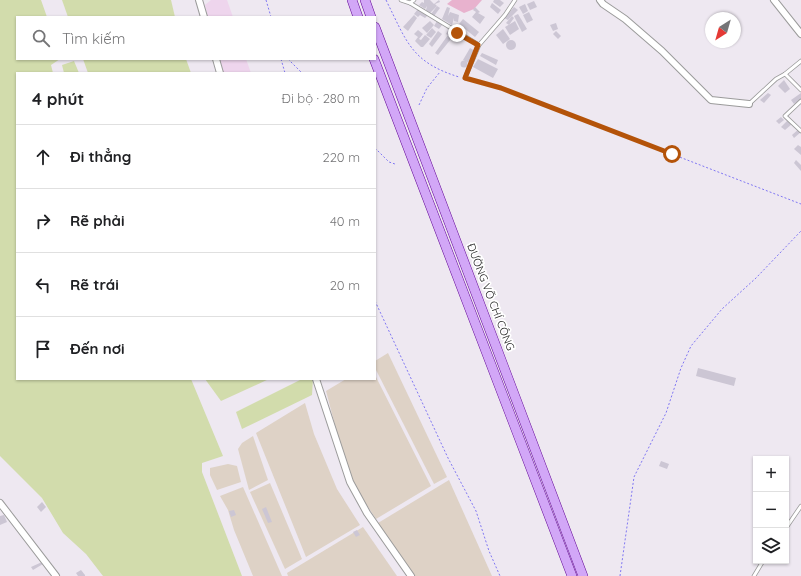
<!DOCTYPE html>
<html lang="vi">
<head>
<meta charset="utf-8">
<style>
	body { margin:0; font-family:Quicksand,sans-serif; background:#f2f2f2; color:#202124 }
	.controls { position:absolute; right:12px; bottom:12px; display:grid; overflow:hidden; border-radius:0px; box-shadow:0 1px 3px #0004 }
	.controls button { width:36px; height:36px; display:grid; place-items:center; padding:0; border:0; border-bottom:1px solid #e0e0e0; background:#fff; color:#202124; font:20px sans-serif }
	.compass { position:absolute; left:705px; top:12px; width:36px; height:36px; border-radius:50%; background:#fff; box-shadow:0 1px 3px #0004; rotate:217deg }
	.stop { position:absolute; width:12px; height:12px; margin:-9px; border:3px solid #b45309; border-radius:50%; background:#fff }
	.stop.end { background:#b45309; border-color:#fff; box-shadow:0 1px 4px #0008 }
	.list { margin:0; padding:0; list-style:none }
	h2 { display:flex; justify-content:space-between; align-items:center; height:52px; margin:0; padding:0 16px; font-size:17px }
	h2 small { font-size:13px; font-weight:400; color:#757577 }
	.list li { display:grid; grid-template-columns:26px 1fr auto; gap:12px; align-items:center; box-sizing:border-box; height:64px; padding:0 16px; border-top:1px solid #e0e0e0 }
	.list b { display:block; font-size:15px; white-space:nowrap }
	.list em { font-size:13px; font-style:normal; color:#757577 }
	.icon { flex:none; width:22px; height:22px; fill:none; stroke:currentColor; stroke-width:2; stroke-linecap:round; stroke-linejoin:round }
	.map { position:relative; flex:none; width:801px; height:576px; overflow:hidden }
	.search { position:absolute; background:#fff; box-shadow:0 1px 3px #0004; left:16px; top:16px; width:360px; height:44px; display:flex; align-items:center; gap:10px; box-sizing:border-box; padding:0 14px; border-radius:0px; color:#757577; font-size:15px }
	.panel { position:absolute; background:#fff; box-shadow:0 1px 3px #0004; left:16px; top:72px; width:360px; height:308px; border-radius:0px }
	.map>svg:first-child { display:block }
	.farmland { fill:#eed5ed }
	.grass { fill:#e8b2ce }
	.wetland { fill:#ded2c6 }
	.water { fill:#d2dcac }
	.building { fill:#ccc6d4 }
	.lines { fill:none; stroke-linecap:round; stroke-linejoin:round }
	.lane-casing { stroke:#9b9b9b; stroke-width:4.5 }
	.street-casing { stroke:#9b9b9b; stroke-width:8 }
	.primary-casing { stroke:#630896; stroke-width:10 }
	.path { stroke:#8077f3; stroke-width:1; stroke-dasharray:2 2; stroke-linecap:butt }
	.lane { stroke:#fff; stroke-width:3 }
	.street { stroke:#fff; stroke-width:6 }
	.primary { stroke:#d2a7f7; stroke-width:9 }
	.route { stroke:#b45309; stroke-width:5 }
	.labels { text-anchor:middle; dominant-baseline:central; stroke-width:3.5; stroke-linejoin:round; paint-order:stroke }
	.street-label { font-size:11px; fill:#212121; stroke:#fff }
</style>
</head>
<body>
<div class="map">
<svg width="801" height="576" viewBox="0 0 801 576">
	<rect width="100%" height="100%" fill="#eee8f1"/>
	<g class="farmland">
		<polygon points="211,0 227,0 233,17 208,17 205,5"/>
		<polygon points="219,59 246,59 251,73 223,73"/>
	</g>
	<polygon class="grass" points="452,0 482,0 474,9 464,13 447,4"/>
	<g class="wetland">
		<polygon points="388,353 447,477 434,484 375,368 375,361"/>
		<polygon points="375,375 431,486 376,519 349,478 326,391 346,379 375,379"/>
		<polygon points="305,403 314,434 337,489 360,525 306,557 256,433"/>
		<polygon points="253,436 268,480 249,490 238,449 242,443"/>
		<polygon points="228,464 237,466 241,482 217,490 210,475 210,468"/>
		<polygon points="449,480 492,576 412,576 378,523"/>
		<polygon points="270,483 302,559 285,569 250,492"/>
		<polygon points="243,487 282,576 253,576 234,530 228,510 220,496"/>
		<polygon points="363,527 397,576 288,576 287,573"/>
	</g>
	<g class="water">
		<polygon points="0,0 41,0 47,17 17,17 17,59 60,59 51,65 53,73 17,73 17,379 191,379 223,456 202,463 202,472 242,576 103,576 86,554 63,533 42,498 0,456"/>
		<polygon points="62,0 171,0 175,17 68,17"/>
		<polygon points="83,59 186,59 191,73 88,73"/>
		<polygon points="74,61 79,73 64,73 62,65"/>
		<polygon points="205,379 269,379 221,401"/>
		<polygon points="302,379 313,379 312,395 242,429 236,412"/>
	</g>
	<g class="building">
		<polygon points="424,0 430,0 434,4 439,0 440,2 435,4 437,6 430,13 426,10 427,6 425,9 419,5 422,2 424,3"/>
		<polygon points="494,0 500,0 504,3 500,7 493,2"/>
		<polygon points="534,1 537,7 530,10 527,4"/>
		<polygon points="492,3 501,10 498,14 490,7"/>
		<polygon points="525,4 528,11 523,14 519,7"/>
		<polygon points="437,6 440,8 434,16 431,14"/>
		<polygon points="447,7 450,8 448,16 450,12 459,15 458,22 454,21 454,18 452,25 442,19"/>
		<polygon points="475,7 480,12 478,13 485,17 480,24 472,17 476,12 473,10"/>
		<polygon points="514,7 518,10 508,20 504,18"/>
		<polygon points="418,9 428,15 425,18 420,15 418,17 414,14"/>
		<polygon points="529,12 533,20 527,23 523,15"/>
		<polygon points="518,14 527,29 522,32 514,16"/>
		<polygon points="414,15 417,18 408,31 403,27"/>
		<polygon points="512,16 514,18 509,25 506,23"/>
		<polygon points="463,19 479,32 475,37 459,24"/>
		<polygon points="430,21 434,25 427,33 422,28"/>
		<polygon points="437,21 442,25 439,29 434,26"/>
		<polygon points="515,21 519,29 510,35 505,27"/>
		<polygon points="556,23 558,29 553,31 550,25"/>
		<polygon points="432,28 436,32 431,38 426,35"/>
		<polygon points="449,29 452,30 447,38 449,36 451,39 438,55 435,53 448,35 446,34"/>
		<polygon points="503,29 510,39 503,44 496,35"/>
		<polygon points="418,30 423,34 419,39 421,40 425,35 430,39 423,47 421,47 415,41 418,37 414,34"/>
		<polygon points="438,31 442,34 432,47 429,44"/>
		<polygon points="556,31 561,36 558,39 553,34"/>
		<circle cx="511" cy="45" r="5"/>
		<polygon points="470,48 475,51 469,63 463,60"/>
		<polygon points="482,53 498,60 496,65 480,56"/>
		<polygon points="478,59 498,69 493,78 473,67"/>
		<circle cx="464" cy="64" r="3.5"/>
		<polygon points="784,80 790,89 785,93 778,86"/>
		<polygon points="768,93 771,95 764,103 760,100"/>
		<polygon points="801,93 801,99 794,104 791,100"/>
		<polygon points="781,117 784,120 779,124 776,121"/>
		<polygon points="788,120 792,124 785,130 781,127"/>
		<polygon points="800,128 801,132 794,138 792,135"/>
		<polygon points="798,145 801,147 801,155 794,149"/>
		<polygon points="796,160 801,165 801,171 794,163"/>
		<polygon points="698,368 736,378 734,386 696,376"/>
		<polygon points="661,461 669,464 667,469 659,466"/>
		<polygon points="42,502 46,507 41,512 37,507"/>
		<polygon points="266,507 272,522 268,523 262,509"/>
		<polygon points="234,510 236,515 231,517 229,511"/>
		<polygon points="4,515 7,522 0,525 0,516"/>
		<polygon points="357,530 360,535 356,537 353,532"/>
		<polygon points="42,562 43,564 33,570 31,567"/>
		<polygon points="81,570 85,575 85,576 78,576 76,573"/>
	</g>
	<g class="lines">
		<defs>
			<g id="lane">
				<polyline points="401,0 410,3"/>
				<polyline points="414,0 410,3 479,45 505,15 515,0"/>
				<polyline points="801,61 785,74 801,90"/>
				<polyline points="465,78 479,45"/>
				<polyline points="801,101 785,116 801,131"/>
				<polyline points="749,104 776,79 785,74"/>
				<polyline points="786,528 801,506"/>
				<polyline points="754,576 763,561"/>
			</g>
			<g id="street">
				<polyline points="199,0 204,17"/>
				<polyline points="600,0 603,4 625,19 662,51 711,100 749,104"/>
				<polyline points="774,0 801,34"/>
				<polyline points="216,59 220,73"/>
				<polyline points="316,379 350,482 367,513 411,576"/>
				<polyline points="0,503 56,576"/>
			</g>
			<g id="primary">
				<polyline points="352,0 358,17"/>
				<polyline points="365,0 371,17"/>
				<polyline points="375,27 583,576"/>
				<polyline points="374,59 572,576"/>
			</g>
		</defs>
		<use href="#lane" class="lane-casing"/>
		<use href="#street" class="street-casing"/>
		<use href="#primary" class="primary-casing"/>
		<g class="path">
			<polyline points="266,0 271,17"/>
			<path d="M386,0C407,42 411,62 459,77"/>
			<polyline points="281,59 285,73"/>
			<polyline points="288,59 302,73"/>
			<polyline points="470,80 501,88 801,204"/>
			<polyline points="419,105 427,88 440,72"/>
			<polyline points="375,148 389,162 395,164"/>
			<polyline points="375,301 448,458 476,511 489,551 500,576"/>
			<polyline points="620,576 634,477 666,413 681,368 691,346 722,309 756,278 801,231"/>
		</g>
		<use href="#lane" class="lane"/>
		<use href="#street" class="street"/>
		<use href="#primary" class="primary"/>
	</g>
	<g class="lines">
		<polyline class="route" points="457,33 478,45 465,78 501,88 672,154"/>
	</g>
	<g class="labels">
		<g class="street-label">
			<text transform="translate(491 297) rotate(69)">ĐƯỜNG VÕ CHÍ CÔNG</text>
		</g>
	</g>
</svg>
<div class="controls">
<button>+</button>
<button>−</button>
<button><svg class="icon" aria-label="layers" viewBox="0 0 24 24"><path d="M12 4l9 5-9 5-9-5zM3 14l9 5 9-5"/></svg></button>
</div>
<svg class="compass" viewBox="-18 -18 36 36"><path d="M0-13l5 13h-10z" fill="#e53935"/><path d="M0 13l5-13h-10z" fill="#757577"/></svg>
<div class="stop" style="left:672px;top:154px"></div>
<div class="stop end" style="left:457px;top:33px"></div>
<div class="search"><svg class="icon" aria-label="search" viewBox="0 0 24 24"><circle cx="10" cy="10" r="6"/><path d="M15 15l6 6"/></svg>Tìm kiếm</div>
<section class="panel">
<h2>4 phút<small>Đi bộ · 280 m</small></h2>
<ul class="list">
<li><svg class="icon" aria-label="ahead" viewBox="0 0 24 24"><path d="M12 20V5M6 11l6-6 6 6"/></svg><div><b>Đi thẳng</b></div><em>220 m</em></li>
<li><svg class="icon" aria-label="right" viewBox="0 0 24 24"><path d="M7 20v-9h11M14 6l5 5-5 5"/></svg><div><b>Rẽ phải</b></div><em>40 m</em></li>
<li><svg class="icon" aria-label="left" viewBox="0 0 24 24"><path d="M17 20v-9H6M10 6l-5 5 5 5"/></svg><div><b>Rẽ trái</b></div><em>20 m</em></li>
<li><svg class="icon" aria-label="arrive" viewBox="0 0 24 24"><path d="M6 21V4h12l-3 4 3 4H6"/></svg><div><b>Đến nơi</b></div></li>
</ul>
</section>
</div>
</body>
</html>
